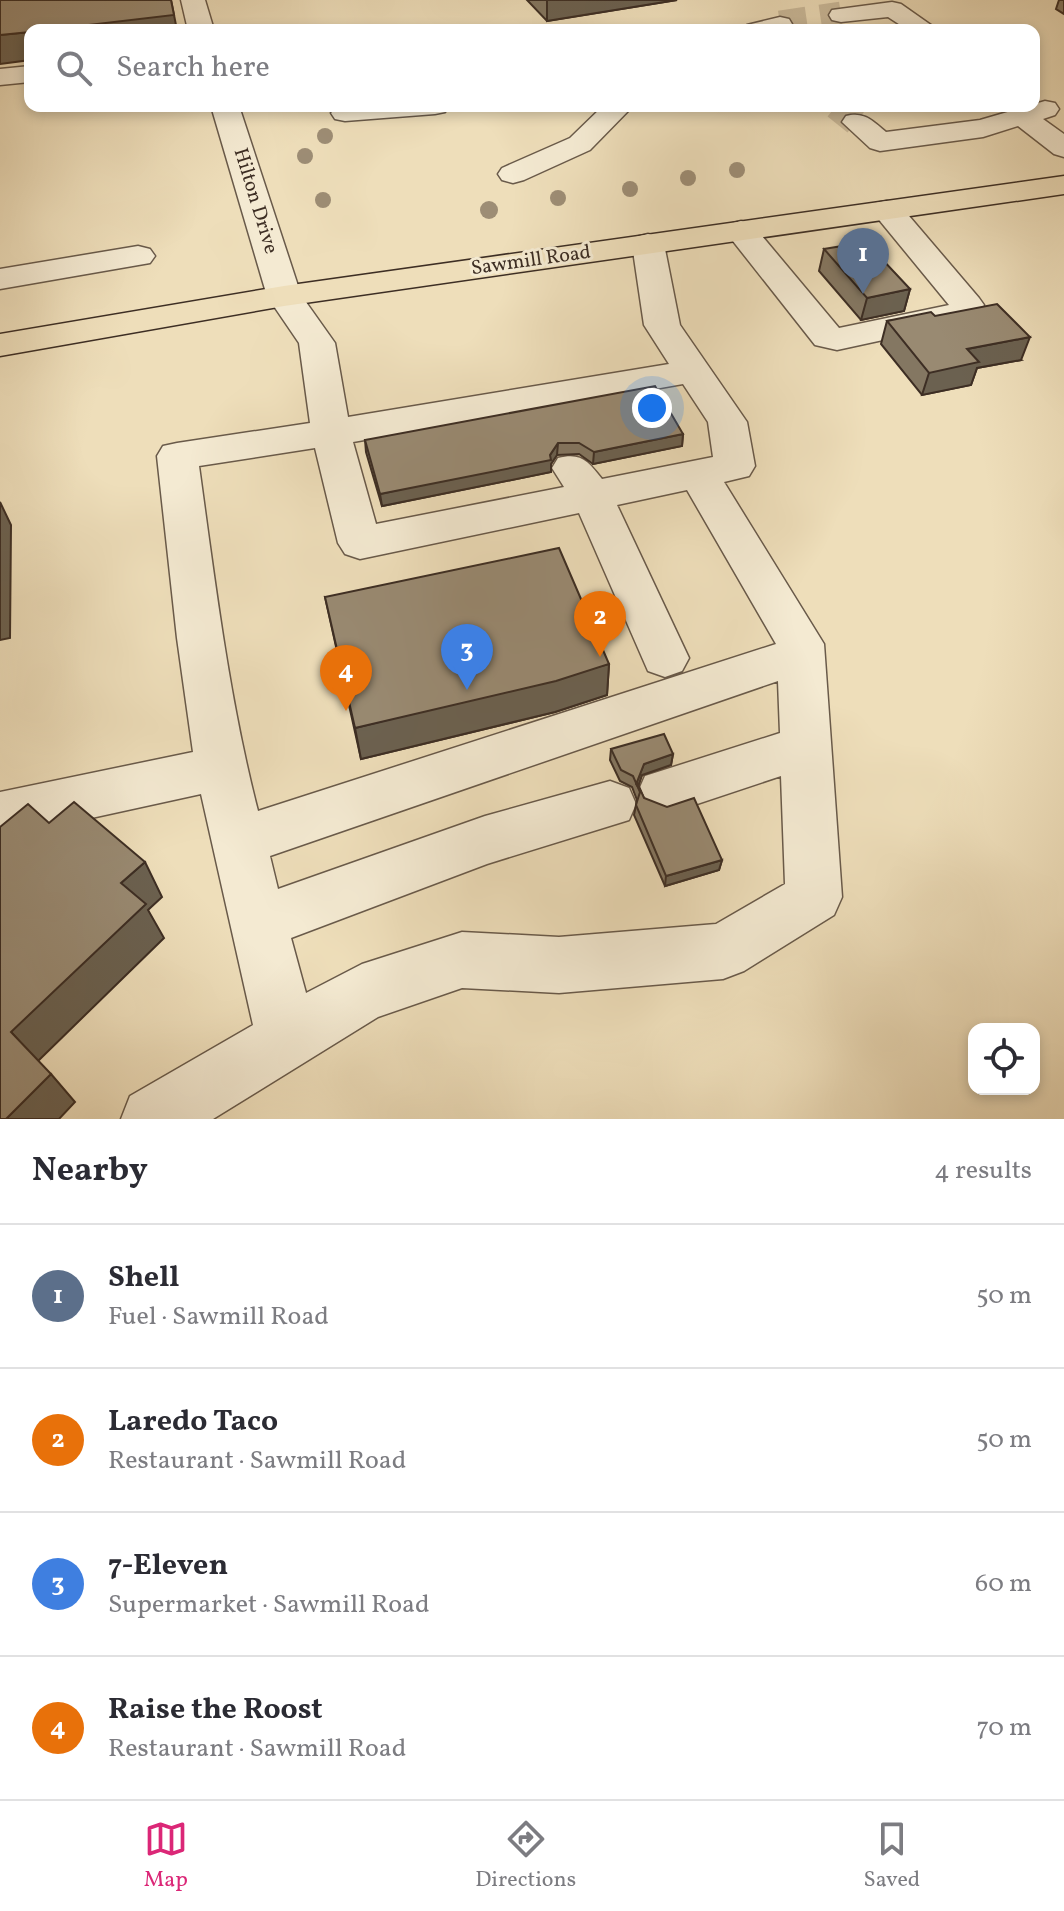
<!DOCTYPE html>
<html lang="en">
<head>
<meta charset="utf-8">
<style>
	body { margin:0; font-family:Vollkorn,serif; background:#f2f2f3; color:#2b2b33 }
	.controls { position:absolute; right:24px; bottom:24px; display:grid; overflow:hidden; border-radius:16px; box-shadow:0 4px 12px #0003 }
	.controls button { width:72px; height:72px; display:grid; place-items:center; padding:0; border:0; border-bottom:2px solid #e1e1e2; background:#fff; color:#2b2b33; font:40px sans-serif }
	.you { position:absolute; left:652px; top:408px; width:28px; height:28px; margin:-20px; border:6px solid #fff; border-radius:50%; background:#1a73e8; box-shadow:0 0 0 12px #1a73e833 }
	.badge { display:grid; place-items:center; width:52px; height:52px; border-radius:50%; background:#db2777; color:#fff; font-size:26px; font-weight:700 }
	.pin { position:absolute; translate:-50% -66px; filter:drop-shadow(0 2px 4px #0008) }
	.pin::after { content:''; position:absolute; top:42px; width:28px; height:24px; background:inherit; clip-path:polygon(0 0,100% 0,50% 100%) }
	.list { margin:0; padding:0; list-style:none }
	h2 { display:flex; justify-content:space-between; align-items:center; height:104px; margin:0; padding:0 32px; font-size:34px }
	h2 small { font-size:26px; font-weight:400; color:#7c7c81 }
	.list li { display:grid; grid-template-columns:52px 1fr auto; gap:24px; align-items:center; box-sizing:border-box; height:144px; padding:0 32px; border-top:2px solid #e1e1e2 }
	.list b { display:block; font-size:30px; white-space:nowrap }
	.list p { margin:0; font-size:26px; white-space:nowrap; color:#7c7c81 }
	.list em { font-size:26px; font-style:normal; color:#7c7c81 }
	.icon { flex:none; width:44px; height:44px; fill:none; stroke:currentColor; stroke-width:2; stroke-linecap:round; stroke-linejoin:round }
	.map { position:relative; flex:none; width:1064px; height:1119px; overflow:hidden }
	.search { position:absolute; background:#fff; box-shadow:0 4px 12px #0003; left:24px; right:24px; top:24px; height:88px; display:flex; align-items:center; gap:20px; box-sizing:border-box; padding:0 28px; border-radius:16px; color:#7c7c81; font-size:30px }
	.sheet { height:680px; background:#fff }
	nav { display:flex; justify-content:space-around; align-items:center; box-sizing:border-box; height:112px; border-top:2px solid #e1e1e2; background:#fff; font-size:22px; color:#7c7c81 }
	nav a { display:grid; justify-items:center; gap:4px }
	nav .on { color:#db2777 }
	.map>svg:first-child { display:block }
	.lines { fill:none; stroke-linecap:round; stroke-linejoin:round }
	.minor-tunnel { stroke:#cbbb9c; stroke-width:27; stroke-dasharray:27 14; stroke-linecap:butt }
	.minor-casing { stroke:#695a4a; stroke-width:3 }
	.major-casing { stroke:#3d2e24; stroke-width:3 }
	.minor { fill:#f4ead2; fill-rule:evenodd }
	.major { fill:#eedeba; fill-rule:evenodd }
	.tree { fill:#9d8d75 }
	.wall { fill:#847762; stroke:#3d2e24; stroke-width:2 }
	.shaded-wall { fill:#6b6150; stroke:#3d2e24; stroke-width:2 }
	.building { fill:#998a72; stroke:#3d2e24; stroke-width:2 }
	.labels { text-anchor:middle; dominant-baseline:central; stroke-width:6; stroke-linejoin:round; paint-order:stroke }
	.far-street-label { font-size:20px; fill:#3d2e24; stroke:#f4ead2 }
</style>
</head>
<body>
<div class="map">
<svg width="1064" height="1119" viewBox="0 0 1064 1119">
	<rect width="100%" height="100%" fill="#eedeba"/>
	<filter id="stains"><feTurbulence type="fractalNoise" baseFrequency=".0025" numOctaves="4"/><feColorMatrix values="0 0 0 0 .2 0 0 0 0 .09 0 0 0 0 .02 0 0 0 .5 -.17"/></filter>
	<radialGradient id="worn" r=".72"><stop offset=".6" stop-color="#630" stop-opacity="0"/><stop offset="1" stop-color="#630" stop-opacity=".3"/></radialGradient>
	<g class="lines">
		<g class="minor-tunnel">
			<polyline points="780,24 841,15"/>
			<polyline points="836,106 856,122"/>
		</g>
		<defs>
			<g id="minor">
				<polygon points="181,0 205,0 214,30 188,30"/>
				<polygon points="892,2 901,4 938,30 908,30 888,17 841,22 832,20 829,15 832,10"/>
				<polygon points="780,17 789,19 792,24 789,29 743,30 747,25"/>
				<polygon points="30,66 30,82 0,85 0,69"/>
				<path d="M1045,101L1055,103L1059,109L1055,115L1043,119L1064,134V157L1054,154L1018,126L983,137L880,151L870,148L842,122L846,116C864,111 873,121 886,132L980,120Z"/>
				<path d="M211,106H239L301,295L335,343L348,417L669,364L644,325L632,244L636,237L648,234L660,237L664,244L680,325L747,422L755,466L749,476L724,482L824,644L842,897L834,915L744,971L723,979L559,993L462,988L378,1017L213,1119H121L130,1096L253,1025L201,794L0,838V792L193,752L177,638L157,456L163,446L177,443L310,423L299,343L267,296ZM683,384L708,422L713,457L602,479C588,461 581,452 558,458L552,468L564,487L376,524L353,442ZM315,448L338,543L345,554L360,559L579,513L648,671L665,677L682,671L689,658L617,505L687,490L776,644L258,811C229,699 215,582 199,466ZM778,681L780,733L645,776L638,792L645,808L664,815L781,776L785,884L716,924L559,937L462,932L362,964L306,993L291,938L487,864L629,820L636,804L629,788L610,781L485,816L278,889L270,856Z"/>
				<polygon points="449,106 445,112 435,114 345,121 335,119 331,113 339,106"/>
				<polygon points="603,106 633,106 590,150 524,180 513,183 502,180 498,174 502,168 570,138"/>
				<polygon points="887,201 898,203 979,298 984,305 975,320 837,350 815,345 725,231 730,224 741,221 752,224 839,328 949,305 871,210 876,203"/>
				<polygon points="138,246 150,249 155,256 150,263 0,289 0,269"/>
			</g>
			<polygon id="major" points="1064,176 1064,194 284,306 0,356 0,334 284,286"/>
		</defs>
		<use href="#minor" class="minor-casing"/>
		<use href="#major" class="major-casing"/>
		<use href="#minor" class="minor"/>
		<use href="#major" class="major"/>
	</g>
	<g class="tree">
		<circle cx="325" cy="136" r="8"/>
		<circle cx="305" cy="156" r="8"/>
		<circle cx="737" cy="170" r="8"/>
		<circle cx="688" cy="178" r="8"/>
		<circle cx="630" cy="189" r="8"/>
		<circle cx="558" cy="198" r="8"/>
		<circle cx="323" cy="200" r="8"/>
		<circle cx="489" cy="210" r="9"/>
	</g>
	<g class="wall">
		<polygon points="527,0 677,0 547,21"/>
		<polygon points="1059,0 1064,0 1064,14 1056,9"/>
		<polygon points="824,249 910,289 904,311 861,320 819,271"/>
		<polygon points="935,316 1021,360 977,368 971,385 922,395 881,344 887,321"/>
		<polygon points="683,434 682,446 593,464 579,454 557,455 551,464 551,472 382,506 366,452 365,440"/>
		<polygon points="325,597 609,664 607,695 555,712 361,759"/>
		<polygon points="611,749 673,754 671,765 642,775 638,786 644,798 722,860 719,870 665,886 634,815 637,800 632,787 620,781 610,760"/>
	</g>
	<g class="shaded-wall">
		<polygon points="171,0 177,30 46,30"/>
		<polygon points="547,0 677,0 547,21"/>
		<polygon points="30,32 30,60 0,64 0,35"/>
		<polygon points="910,289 904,311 861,320 867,298"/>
		<polygon points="1030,337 1021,360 977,368 971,385 922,395 929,373 967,349"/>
		<polygon points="683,434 682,446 593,464 594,452"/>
		<polygon points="558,443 557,455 551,464 551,472 382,506 380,494 550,455"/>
		<polygon points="0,502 11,525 10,638 0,640"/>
		<polygon points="609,664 607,695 555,712 361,759 355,728"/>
		<polygon points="673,754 671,765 642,775 638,787 636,784 644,764"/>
		<polygon points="722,860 719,870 665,886 666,876"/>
		<polygon points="145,862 162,897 148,910 164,938 37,1062 11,1032 121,883"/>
		<polygon points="51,1074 75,1102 59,1119 6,1119"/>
	</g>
	<g class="building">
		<polygon points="0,0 171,0 174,15 46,30 30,30 30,32 0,35"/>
		<polygon points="866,242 910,289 867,298 824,249"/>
		<polygon points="997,304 1030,337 967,349 979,362 929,373 887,321 931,312 935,316"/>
		<polygon points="655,386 683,434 594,452 579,443 558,443 550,455 551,460 380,494 365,440"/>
		<polygon points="559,548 609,664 556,681 355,728 325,597"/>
		<polygon points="664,734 673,754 644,764 637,782 644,798 667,807 694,798 722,860 666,876 636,805 640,792 633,776 621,770 611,749"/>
		<polygon points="74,802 145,862 121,883 146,904 11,1032 51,1074 6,1119 0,1119 0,827 28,804 49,823"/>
	</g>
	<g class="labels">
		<g class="far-street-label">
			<text transform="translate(255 201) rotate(73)">Hilton Drive</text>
			<text transform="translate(531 261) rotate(-8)">Sawmill Road</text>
		</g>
	</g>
	<rect width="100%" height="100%" filter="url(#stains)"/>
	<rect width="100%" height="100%" fill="url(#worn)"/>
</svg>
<div class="controls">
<button><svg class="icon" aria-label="locate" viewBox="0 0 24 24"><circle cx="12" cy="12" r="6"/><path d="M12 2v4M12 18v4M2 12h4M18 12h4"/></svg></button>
</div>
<div class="you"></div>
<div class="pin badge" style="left:863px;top:294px;background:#5c6f8a">1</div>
<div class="pin badge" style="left:600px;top:657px;background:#e8710a">2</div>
<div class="pin badge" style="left:467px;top:690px;background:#3f7fe0">3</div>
<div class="pin badge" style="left:346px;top:711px;background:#e8710a">4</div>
<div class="search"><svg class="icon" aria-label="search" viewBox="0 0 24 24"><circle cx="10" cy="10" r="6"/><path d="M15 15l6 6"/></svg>Search here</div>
</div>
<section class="sheet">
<h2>Nearby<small>4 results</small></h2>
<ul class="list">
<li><span class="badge" style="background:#5c6f8a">1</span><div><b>Shell</b><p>Fuel · Sawmill Road</p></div><em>50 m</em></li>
<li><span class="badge" style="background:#e8710a">2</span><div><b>Laredo Taco</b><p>Restaurant · Sawmill Road</p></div><em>50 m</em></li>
<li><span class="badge" style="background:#3f7fe0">3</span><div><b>7-Eleven</b><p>Supermarket · Sawmill Road</p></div><em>60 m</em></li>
<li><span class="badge" style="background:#e8710a">4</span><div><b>Raise the Roost</b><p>Restaurant · Sawmill Road</p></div><em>70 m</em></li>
</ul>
</section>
<nav>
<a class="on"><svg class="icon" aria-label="map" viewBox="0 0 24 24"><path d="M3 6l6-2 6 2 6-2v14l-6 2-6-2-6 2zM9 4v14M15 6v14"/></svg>Map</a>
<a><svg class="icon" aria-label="directions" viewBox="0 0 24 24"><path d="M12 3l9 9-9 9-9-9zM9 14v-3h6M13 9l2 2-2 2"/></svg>Directions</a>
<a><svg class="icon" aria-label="saved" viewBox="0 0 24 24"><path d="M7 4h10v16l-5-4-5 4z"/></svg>Saved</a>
</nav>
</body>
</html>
